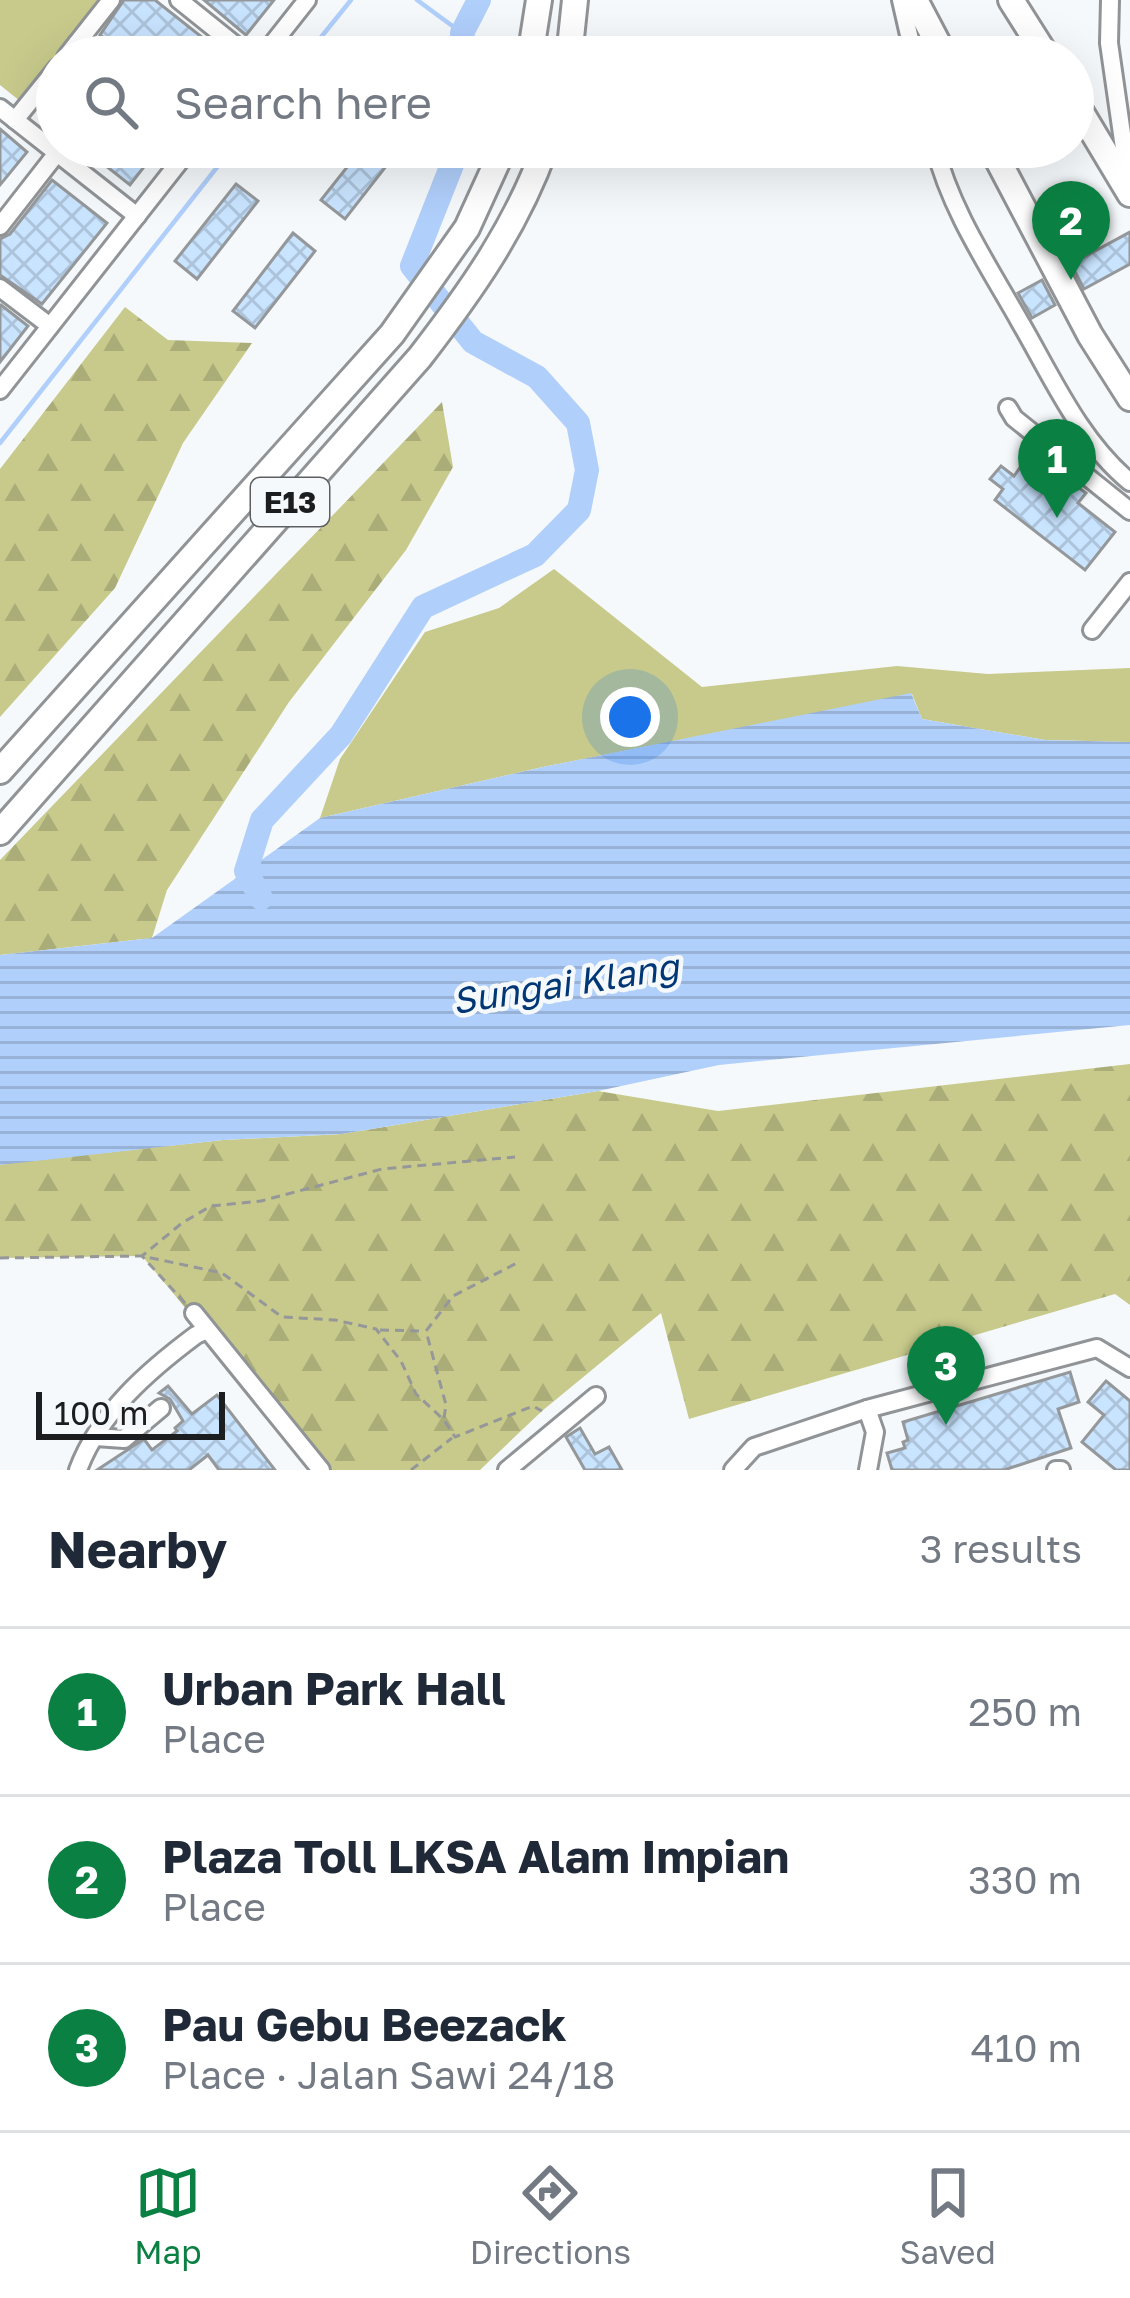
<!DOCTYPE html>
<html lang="en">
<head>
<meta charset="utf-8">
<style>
	body { margin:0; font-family:"Golos Text",sans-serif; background:#f6f6f7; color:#1f2937 }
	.scale { position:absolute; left:36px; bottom:30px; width:189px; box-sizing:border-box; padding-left:12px; border:6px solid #1c1d1e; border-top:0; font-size:33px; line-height:42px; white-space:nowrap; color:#1c1d1e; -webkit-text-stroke:9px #f6f9fc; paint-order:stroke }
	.you { position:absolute; left:630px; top:717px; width:42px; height:42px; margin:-30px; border:9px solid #fff; border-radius:50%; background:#1a73e8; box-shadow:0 0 0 18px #1a73e833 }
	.badge { display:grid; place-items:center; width:78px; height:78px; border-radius:50%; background:#0b8043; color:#fff; font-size:39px; font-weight:700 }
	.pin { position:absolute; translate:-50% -99px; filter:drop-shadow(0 3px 6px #0008) }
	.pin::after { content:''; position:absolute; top:63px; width:42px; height:36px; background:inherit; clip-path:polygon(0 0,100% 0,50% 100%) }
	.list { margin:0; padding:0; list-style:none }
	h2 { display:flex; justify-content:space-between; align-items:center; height:156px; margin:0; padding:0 48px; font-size:51px }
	h2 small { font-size:39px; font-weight:400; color:#747a83 }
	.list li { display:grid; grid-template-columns:78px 1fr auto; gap:36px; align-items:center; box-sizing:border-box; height:168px; padding:0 48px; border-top:3px solid #e0e1e3 }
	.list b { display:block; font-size:45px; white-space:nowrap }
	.list p { margin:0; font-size:39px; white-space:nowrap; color:#747a83 }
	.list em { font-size:39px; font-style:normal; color:#747a83 }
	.icon { flex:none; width:66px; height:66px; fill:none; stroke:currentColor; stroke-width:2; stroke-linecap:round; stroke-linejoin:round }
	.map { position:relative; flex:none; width:1130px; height:1470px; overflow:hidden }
	.search { position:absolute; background:#fff; box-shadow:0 12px 48px #0002; left:36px; right:36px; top:36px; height:132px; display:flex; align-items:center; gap:30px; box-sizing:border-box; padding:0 42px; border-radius:66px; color:#747a83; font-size:45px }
	.sheet { height:660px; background:#fff }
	nav { display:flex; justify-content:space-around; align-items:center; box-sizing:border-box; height:168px; border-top:3px solid #e0e1e3; background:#fff; font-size:33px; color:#747a83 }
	nav a { display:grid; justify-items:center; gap:6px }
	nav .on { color:#0b8043 }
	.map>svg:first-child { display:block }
	.grass { fill:#c7ca8b }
	.forest { fill:url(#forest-firs) }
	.water { fill:url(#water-rules) }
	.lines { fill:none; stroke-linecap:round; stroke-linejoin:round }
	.stream { stroke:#b0cffb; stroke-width:4.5 }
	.river { stroke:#b0cffb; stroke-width:24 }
	.building { fill:url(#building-cross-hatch); stroke:#95989a; stroke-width:3 }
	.minor-casing { stroke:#919497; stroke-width:22 }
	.highway-casing { stroke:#919497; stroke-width:30 }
	.path { stroke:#959799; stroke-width:3; stroke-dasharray:9 6; stroke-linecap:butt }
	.minor { stroke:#fff; stroke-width:16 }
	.highway { stroke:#fff; stroke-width:24 }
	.labels { text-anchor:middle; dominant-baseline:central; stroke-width:9; stroke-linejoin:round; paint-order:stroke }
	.shield { fill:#f6f9fc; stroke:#5d5f61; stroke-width:3 }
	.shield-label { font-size:30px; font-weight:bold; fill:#1c1d1e }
	.water-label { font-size:36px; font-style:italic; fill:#023775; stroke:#f6f9fc }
</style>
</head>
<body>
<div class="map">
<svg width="1130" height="1470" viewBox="0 0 1130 1470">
	<defs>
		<pattern id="forest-firs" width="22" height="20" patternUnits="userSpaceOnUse" patternTransform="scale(3)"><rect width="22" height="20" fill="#c7ca8b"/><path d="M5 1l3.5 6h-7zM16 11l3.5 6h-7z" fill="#aaad78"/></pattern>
		<pattern id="water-rules" width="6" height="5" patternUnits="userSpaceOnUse" patternTransform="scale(3)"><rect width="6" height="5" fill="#b0cffb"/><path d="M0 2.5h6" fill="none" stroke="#97b1d7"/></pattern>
		<pattern id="building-cross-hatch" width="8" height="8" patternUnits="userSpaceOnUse" patternTransform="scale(3)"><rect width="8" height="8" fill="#c9e4ff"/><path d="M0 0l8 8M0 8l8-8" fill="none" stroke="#acc3da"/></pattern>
	</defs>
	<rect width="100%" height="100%" fill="#f6f9fc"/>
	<g class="grass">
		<polygon points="0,0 100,0 20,101 0,85"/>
		<polygon points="554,569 702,687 897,666 988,674 1130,668 1130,742 1045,740 922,719 912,694 543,767 320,818 340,759 425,632 499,608"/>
	</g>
	<g class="forest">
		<polygon points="125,307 168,340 252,343 183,443 115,588 0,717 0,469"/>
		<polygon points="442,402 453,467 406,550 289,702 167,890 152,938 0,955 0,860"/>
		<polygon points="1130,1064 1130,1305 1115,1294 689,1419 661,1313 542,1411 480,1470 321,1470 142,1256 0,1258 0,1164 223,1140 342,1134 598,1091 718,1111"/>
	</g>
	<polygon class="water" points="911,693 922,719 1045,740 1130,742 1130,1025 719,1065 598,1091 342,1134 223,1140 0,1165 0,955 152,938 320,818 543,767"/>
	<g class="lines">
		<g class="stream">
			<polyline points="417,0 462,33"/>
			<polyline points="305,57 351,0"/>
			<polyline points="0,443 233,147"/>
		</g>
		<g class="river">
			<polyline points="467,57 462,33 479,0"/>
			<polyline points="261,898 246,871 262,820 341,735 423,607 535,555 579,510 587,470 578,423 537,377 473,342 412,266 459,147"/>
		</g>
	</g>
	<g class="building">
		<polygon points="124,0 155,0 227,57 127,57 100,35"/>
		<polygon points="204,0 274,0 246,35"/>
		<polygon points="0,129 27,152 0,185"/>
		<polygon points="82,147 175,147 159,166 150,159 130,185"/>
		<polygon points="363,147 401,147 345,219 321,200"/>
		<polygon points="52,180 107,223 42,304 0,275 0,239 10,234"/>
		<polygon points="236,184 258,201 197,279 175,261"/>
		<polygon points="1130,232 1130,264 1084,289 1071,264"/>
		<polygon points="293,233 315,251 255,328 233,311"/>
		<polygon points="1042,280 1055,305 1032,318 1018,293"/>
		<polygon points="1,305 28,326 0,362 0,306"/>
		<polygon points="1024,462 1063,492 1071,482 1086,493 1078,503 1115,532 1085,570 995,500 1003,489 990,479 1001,466 1014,476"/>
		<polygon points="1070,1372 1079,1402 1058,1409 1071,1448 1004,1470 892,1470 887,1453 905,1448 903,1442 908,1440 903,1422"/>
		<polygon points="1106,1381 1130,1401 1130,1470 1116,1470 1082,1442 1104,1415 1088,1402"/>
		<polygon points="168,1386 192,1414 217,1395 275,1470 219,1470 208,1455 189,1470 97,1470 144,1439 152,1450 177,1431 175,1428 183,1421 170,1399 159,1393"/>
		<polygon points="580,1428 595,1454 609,1447 622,1470 585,1470 566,1437"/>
	</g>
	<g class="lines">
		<defs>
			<g id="minor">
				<polyline points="179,0 250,57"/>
				<polyline points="901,0 914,57"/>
				<polyline points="1110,0 1109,43 1129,183"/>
				<polyline points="77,43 94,57"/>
				<polyline points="66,57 111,0"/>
				<polyline points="262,57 307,0"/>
				<polyline points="0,108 137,216"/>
				<polyline points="15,120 57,68"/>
				<path d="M935,147C950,209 989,267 1020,322C1052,377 1080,441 1130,482"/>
				<polyline points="0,226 57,153"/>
				<polyline points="0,288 50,326"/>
				<polyline points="0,390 191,147"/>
				<polyline points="1008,408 1014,418 1130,511"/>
				<polyline points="1092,630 1130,582"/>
				<polyline points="194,1313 321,1470"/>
				<polyline points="867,1409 875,1432 868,1470"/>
				<polyline points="96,1437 124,1439 161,1408"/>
				<path d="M78,1470C99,1413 149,1370 196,1335L207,1330"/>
				<polyline points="507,1470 596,1396"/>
				<polyline points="733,1470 754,1447 867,1409 1097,1348 1130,1368"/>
				<polyline points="1056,1470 1061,1470"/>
			</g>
			<g id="highway">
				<polyline points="915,0 945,57"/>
				<polyline points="1011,0 1047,57"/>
				<polyline points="530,57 539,0"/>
				<polyline points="569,57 575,0"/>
				<polyline points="1073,99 1130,194"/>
				<polyline points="991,147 1090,335 1130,398"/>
				<polyline points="0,771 392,334 467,228 504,147"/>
				<path d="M0,832L420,357C471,291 517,226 545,147"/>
			</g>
		</defs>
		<use href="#minor" class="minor-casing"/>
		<use href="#highway" class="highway-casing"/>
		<g class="path">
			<polyline points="0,1258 142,1256 222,1273 282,1317 335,1320 376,1329 401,1361 416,1394 444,1420 455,1437 533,1406 542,1411"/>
			<polyline points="185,1303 142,1256 182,1223 211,1206 261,1201 382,1169 515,1157"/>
			<polyline points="380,1330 424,1331"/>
			<polyline points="444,1418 446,1405 426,1331 453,1296 517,1263"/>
			<polyline points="411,1470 452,1438"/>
		</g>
		<use href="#minor" class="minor"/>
		<use href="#highway" class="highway"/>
	</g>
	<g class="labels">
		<rect class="shield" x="251" y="478" width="78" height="48" rx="9"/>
		<g class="shield-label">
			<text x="290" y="502">E13</text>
		</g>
		<g class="water-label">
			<text transform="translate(565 983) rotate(-9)">Sungai Klang</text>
		</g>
	</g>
</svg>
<div class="scale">100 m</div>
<div class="you"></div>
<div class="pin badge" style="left:1057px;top:518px">1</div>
<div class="pin badge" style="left:1071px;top:280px">2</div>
<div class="pin badge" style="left:946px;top:1425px">3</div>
<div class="search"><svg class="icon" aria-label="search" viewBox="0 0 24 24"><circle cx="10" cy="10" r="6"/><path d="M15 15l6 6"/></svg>Search here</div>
</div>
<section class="sheet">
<h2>Nearby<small>3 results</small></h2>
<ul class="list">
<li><span class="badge">1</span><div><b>Urban Park Hall</b><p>Place</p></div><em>250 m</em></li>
<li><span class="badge">2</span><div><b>Plaza Toll LKSA Alam Impian</b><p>Place</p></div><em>330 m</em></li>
<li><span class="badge">3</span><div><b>Pau Gebu Beezack</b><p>Place · Jalan Sawi 24/18</p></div><em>410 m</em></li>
</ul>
</section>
<nav>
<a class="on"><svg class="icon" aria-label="map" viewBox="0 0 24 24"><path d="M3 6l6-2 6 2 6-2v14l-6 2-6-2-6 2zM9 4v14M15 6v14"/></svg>Map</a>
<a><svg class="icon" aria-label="directions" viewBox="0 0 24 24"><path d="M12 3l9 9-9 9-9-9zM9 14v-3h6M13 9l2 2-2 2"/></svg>Directions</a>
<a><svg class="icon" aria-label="saved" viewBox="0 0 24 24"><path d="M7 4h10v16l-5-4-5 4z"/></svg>Saved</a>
</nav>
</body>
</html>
